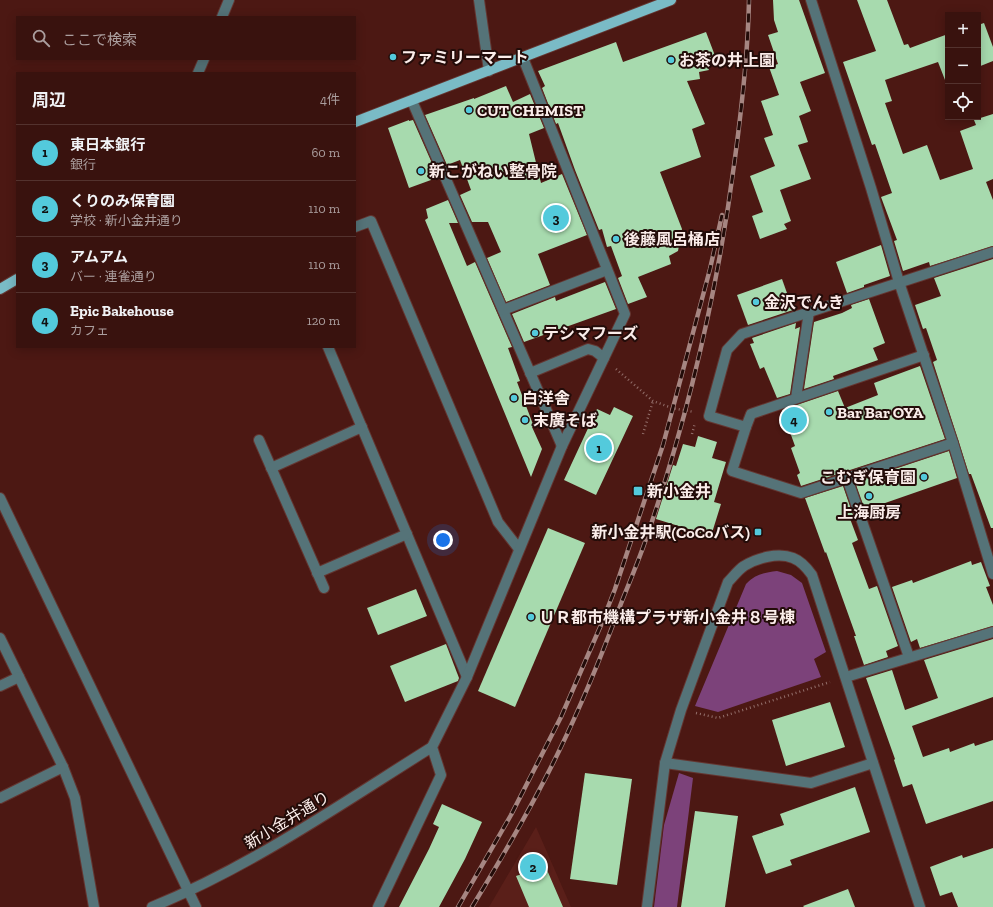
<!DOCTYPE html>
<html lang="ja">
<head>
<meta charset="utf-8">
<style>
	body { margin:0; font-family:"Zilla Slab","Noto Sans JP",serif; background:#44201c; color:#f1f3f6 }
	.controls { position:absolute; right:12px; top:12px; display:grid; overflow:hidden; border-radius:0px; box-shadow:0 2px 10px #0003 }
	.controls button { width:36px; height:36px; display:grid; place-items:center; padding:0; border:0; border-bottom:1px solid #53322e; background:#39120e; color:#f1f3f6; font:20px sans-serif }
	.you { position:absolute; left:443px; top:540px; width:14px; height:14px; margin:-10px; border:3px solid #fff; border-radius:50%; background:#1a73e8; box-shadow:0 0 0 6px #1a73e833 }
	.badge { display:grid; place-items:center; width:26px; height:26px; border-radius:50%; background:#53cadc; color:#111; font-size:13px; font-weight:700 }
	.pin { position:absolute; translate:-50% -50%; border:2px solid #fff; box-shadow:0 1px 4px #0006 }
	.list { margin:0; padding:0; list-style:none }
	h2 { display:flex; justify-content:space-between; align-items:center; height:52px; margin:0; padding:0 16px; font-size:17px }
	h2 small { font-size:13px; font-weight:400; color:#ab9e9e }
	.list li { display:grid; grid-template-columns:26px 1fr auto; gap:12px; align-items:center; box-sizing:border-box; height:56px; padding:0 16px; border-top:1px solid #53322e }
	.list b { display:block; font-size:15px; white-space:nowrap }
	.list p { margin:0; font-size:13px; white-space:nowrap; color:#ab9e9e }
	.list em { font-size:13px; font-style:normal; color:#ab9e9e }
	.icon { flex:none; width:22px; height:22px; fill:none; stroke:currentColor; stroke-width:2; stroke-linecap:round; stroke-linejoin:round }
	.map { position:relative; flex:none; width:993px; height:907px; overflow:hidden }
	.search { position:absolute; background:#39120e; box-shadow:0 2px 10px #0003; left:16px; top:16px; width:340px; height:44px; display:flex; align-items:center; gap:10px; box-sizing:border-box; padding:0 14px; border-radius:0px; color:#ab9e9e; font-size:15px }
	.panel { position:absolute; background:#39120e; box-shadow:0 2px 10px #0003; left:16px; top:72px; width:340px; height:276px; border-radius:0px }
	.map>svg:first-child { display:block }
	.built { fill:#5a1f19 }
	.forest { fill:#7c427a }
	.building { fill:#a7daae }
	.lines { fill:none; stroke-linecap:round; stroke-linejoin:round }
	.minor-casing { stroke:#643631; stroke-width:12 }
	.major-casing { stroke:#643631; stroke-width:12 }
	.path { stroke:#936f6b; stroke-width:2.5; stroke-dasharray:1 3; stroke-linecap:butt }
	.minor { stroke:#557378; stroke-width:10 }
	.major { stroke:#7abbc6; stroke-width:10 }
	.rail-casing { stroke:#a68682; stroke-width:4.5 }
	.rail { stroke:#230c09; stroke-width:3; stroke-dasharray:9; stroke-linecap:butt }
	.poi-dot { fill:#53cadc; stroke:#230c09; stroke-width:1.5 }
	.labels { text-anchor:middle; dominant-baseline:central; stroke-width:4; stroke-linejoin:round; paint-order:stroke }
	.poi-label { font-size:16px; font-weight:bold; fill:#fbedea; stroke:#230c09; text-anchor:start }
	.street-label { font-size:16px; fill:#fbedea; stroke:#230c09 }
</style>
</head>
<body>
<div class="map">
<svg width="993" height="907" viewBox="0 0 993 907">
	<rect width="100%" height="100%" fill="#4c1813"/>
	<polygon class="built" points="536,827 571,907 489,907"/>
	<g class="forest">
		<path d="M777,571L791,575L802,583L826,652L814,659L821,677L718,712L695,706L746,584C756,574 763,573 777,571Z"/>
		<polygon points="679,773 693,778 677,907 654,907 664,825"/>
	</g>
	<g class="building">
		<polygon points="773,0 799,0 825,73 800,82 811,111 799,116 808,142 798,145 811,179 780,190 791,221 784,224 787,229 760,239 752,216 763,212 750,176 775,166 764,138 773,135 761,101 779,95 769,67 778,64 768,35 778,32 774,20"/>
		<polygon points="857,0 887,0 904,45 908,44 910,48 948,34 948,78 945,80 938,62 885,80 892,101 885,103 903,154 927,145 940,180 973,169 960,131 976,125 974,120 993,114 993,179 986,182 993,200 993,246 930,266 929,262 903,271 894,241 897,240 881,197 892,193 875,144 872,145 843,62 876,51"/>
		<polygon points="984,23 993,47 993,61 978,67 978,25"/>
		<polygon points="706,32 717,61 706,64 709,70 699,72 700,79 687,81 705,124 692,129 701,157 660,172 682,229 678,251 669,256 671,264 638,277 647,297 628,304 618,278 622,276 611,246 607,247 602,229 599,230 575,170 558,123 556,124 542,88 545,86 538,71 616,42 623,62"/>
		<polygon points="506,86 513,102 530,94 544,128 529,134 541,183 562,174 587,235 538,254 550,285 506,302 487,258 501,252 488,222 472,222 460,195 471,190 460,160 447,165 425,115 474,98 474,99"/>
		<polygon points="409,120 409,121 413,120 435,170 429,173 431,180 409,188 388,128"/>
		<polygon points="448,200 458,223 449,223 467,266 475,262 512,347 508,348 520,381 517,382 534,427 532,427 542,449 531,477 425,220 428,218 426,209"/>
		<polygon points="881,245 890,276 864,285 864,287 847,293 836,262"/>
		<polygon points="993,259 993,528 991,528 971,474 969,474 933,362 937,360 926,328 923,329 915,305 941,296 934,278"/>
		<polygon points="782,279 793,310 748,325 737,295"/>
		<polygon points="605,282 616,309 524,342 512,314 555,297 556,301"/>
		<polygon points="869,299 885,343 873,348 878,360 833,376 834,379 804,389 814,322 842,313 852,308 851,305"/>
		<polygon points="796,323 795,329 800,327 790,394 777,398 764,367 760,369 750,344 754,343 752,338"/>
		<polygon points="920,366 945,439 801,486 797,475 800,473 791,448 795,446 782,410 838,391 845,408 878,395 874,383"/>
		<polygon points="614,407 633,416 596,495 564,480 597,409 610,415"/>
		<polygon points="698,436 717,442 712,458 726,462 714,502 721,504 711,536 656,519 673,465 676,466 683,444 695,447"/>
		<polygon points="949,451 957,478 865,510 855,482"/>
		<polygon points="843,486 853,515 849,516 858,540 852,543 869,589 877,586 898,646 886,651 888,657 864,665 854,636 856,636 842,597 826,552 825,553 805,498"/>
		<polygon points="548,528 585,543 515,707 478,691"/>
		<polygon points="971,561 972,565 981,562 990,586 986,587 993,605 993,626 920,648 917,639 911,642 892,587 912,580 913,583"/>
		<polygon points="416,589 427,616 378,635 367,608"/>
		<polygon points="993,639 993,697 912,726 923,757 949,748 950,752 974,743 975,746 993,740 993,801 926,824 912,784 903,787 894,760 895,759 866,678 892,670 905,710 938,698 924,660"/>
		<polygon points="446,644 459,678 458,681 405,702 390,666"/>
		<polygon points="830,702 845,747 786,766 772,720"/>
		<polygon points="585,773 632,779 617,885 570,879"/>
		<polygon points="855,787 870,832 790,860 792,865 766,874 752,836 784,825 780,814"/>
		<polygon points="442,804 482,822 465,859 439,907 399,907 429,849 439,827 433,824"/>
		<polygon points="695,811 738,816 725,907 681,907"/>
		<polygon points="993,848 993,907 958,907 952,892 940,896 930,867 962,855 963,858"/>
		<polygon points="541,856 563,907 529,907 516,876 522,874 518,865"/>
		<polygon points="848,889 855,907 804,907 803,906"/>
	</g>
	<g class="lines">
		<defs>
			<g id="minor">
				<polyline points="479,0 489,71"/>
				<polyline points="811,0 871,188 899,282 953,443 993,574"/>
				<polyline points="222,17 229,0"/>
				<polyline points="198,73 204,59"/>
				<polyline points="412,101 562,446"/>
				<polyline points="355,227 371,221 498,522 519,549"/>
				<polyline points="503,310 607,270"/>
				<polyline points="328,347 467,677"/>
				<polyline points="530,373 588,349 595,351 604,358"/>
				<polyline points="796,398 809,312"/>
				<polyline points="746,427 751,414 924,355"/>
				<polyline points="259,440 324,588"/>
				<polyline points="953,443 801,493 732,471 746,427 709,416 727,350 742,334 993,252"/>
				<polyline points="271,468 362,427"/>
				<polyline points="847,478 909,657"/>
				<polyline points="0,498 196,907"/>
				<polyline points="317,573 407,534"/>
				<polyline points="0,638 63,767 75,798 94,907"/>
				<polyline points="846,677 993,632"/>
				<polyline points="0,686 19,677"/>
				<polyline points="665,763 811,783 873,763"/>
				<polyline points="0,798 63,767"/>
				<path d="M152,907C252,866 341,804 432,747"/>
				<polyline points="378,907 441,775 432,747 467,677 562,446 625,314 523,58"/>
				<path d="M647,907L665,763L681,710L728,582C733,577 738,570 744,566C757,558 778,552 793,558C801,561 807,568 812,575L920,907"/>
			</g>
			<g id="major">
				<polyline points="355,122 671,0"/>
				<polyline points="0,289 17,279"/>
			</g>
		</defs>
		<use href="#minor" class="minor-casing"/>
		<use href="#major" class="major-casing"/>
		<g class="path">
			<polyline points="616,369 653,401 672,408 694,412"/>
			<polyline points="643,434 653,401"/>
			<polyline points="692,434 695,423"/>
			<polyline points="696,713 718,718 830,682"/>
		</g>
		<use href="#minor" class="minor"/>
		<use href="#major" class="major"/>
		<defs>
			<g id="rail">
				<polyline points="458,907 511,815 561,717 601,625 615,589 663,445 710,269 722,215"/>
				<path d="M472,907C503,856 533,805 559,751C583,702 603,652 622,601C630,581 638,562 645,542C688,418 718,289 735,158C742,106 748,53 749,0"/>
			</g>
		</defs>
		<use href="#rail" class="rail-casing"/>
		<use href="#rail" class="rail"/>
	</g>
	<g class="poi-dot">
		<circle cx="393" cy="57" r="4"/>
		<circle cx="671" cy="60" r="4"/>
		<circle cx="469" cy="110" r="4"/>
		<circle cx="421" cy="171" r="4"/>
		<circle cx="616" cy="239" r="4"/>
		<circle cx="756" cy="302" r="4"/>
		<circle cx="535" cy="333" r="4"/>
		<circle cx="514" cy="398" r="4"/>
		<circle cx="829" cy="412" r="4"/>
		<circle cx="525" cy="420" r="4"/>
		<circle cx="924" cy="477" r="4"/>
		<rect x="633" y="486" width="10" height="10" rx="2"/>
		<circle cx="869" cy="496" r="4"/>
		<rect x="754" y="528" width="8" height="8" rx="2"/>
		<circle cx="531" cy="617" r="4"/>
	</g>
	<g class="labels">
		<g class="poi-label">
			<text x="401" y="57">ファミリーマート</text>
			<text x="679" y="60">お茶の井上園</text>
			<text x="477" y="110">CUT CHEMIST</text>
			<text x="429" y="171">新こがねい整骨院</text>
			<text x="624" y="239">後藤風呂桶店</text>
			<text x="764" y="302">金沢でんき</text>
			<text x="543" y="333">テシマフーズ</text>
			<text x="522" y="398">白洋舎</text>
			<text x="837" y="412">Bar Bar OYA</text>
			<text x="533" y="420">末廣そば</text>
			<text x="916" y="477" text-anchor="end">こむぎ保育園</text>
			<text x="647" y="491">新小金井</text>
			<text x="869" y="512" text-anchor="middle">上海厨房</text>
			<text x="750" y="532" text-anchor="end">新小金井駅(CoCoバス)</text>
			<text x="539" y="617">ＵＲ都市機構プラザ新小金井８号棟</text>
		</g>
		<g class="street-label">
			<text transform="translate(287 820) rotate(-31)">新小金井通り</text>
		</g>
	</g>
</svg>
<div class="controls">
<button>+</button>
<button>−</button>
<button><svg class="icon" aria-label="locate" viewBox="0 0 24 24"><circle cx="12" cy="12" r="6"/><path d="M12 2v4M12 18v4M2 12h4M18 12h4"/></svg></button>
</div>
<div class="you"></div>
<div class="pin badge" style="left:599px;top:448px">1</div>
<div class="pin badge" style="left:533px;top:867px">2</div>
<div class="pin badge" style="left:556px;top:218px">3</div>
<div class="pin badge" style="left:794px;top:420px">4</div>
<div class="search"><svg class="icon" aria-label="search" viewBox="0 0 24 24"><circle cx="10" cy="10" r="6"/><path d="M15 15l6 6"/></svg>ここで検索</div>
<section class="panel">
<h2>周辺<small>4件</small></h2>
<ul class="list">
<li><span class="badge">1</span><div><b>東日本銀行</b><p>銀行</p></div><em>60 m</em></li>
<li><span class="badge">2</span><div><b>くりのみ保育園</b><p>学校 · 新小金井通り</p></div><em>110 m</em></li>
<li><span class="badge">3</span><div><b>アムアム</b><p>バー · 連雀通り</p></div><em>110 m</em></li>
<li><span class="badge">4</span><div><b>Epic Bakehouse</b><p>カフェ</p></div><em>120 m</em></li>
</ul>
</section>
</div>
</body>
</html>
